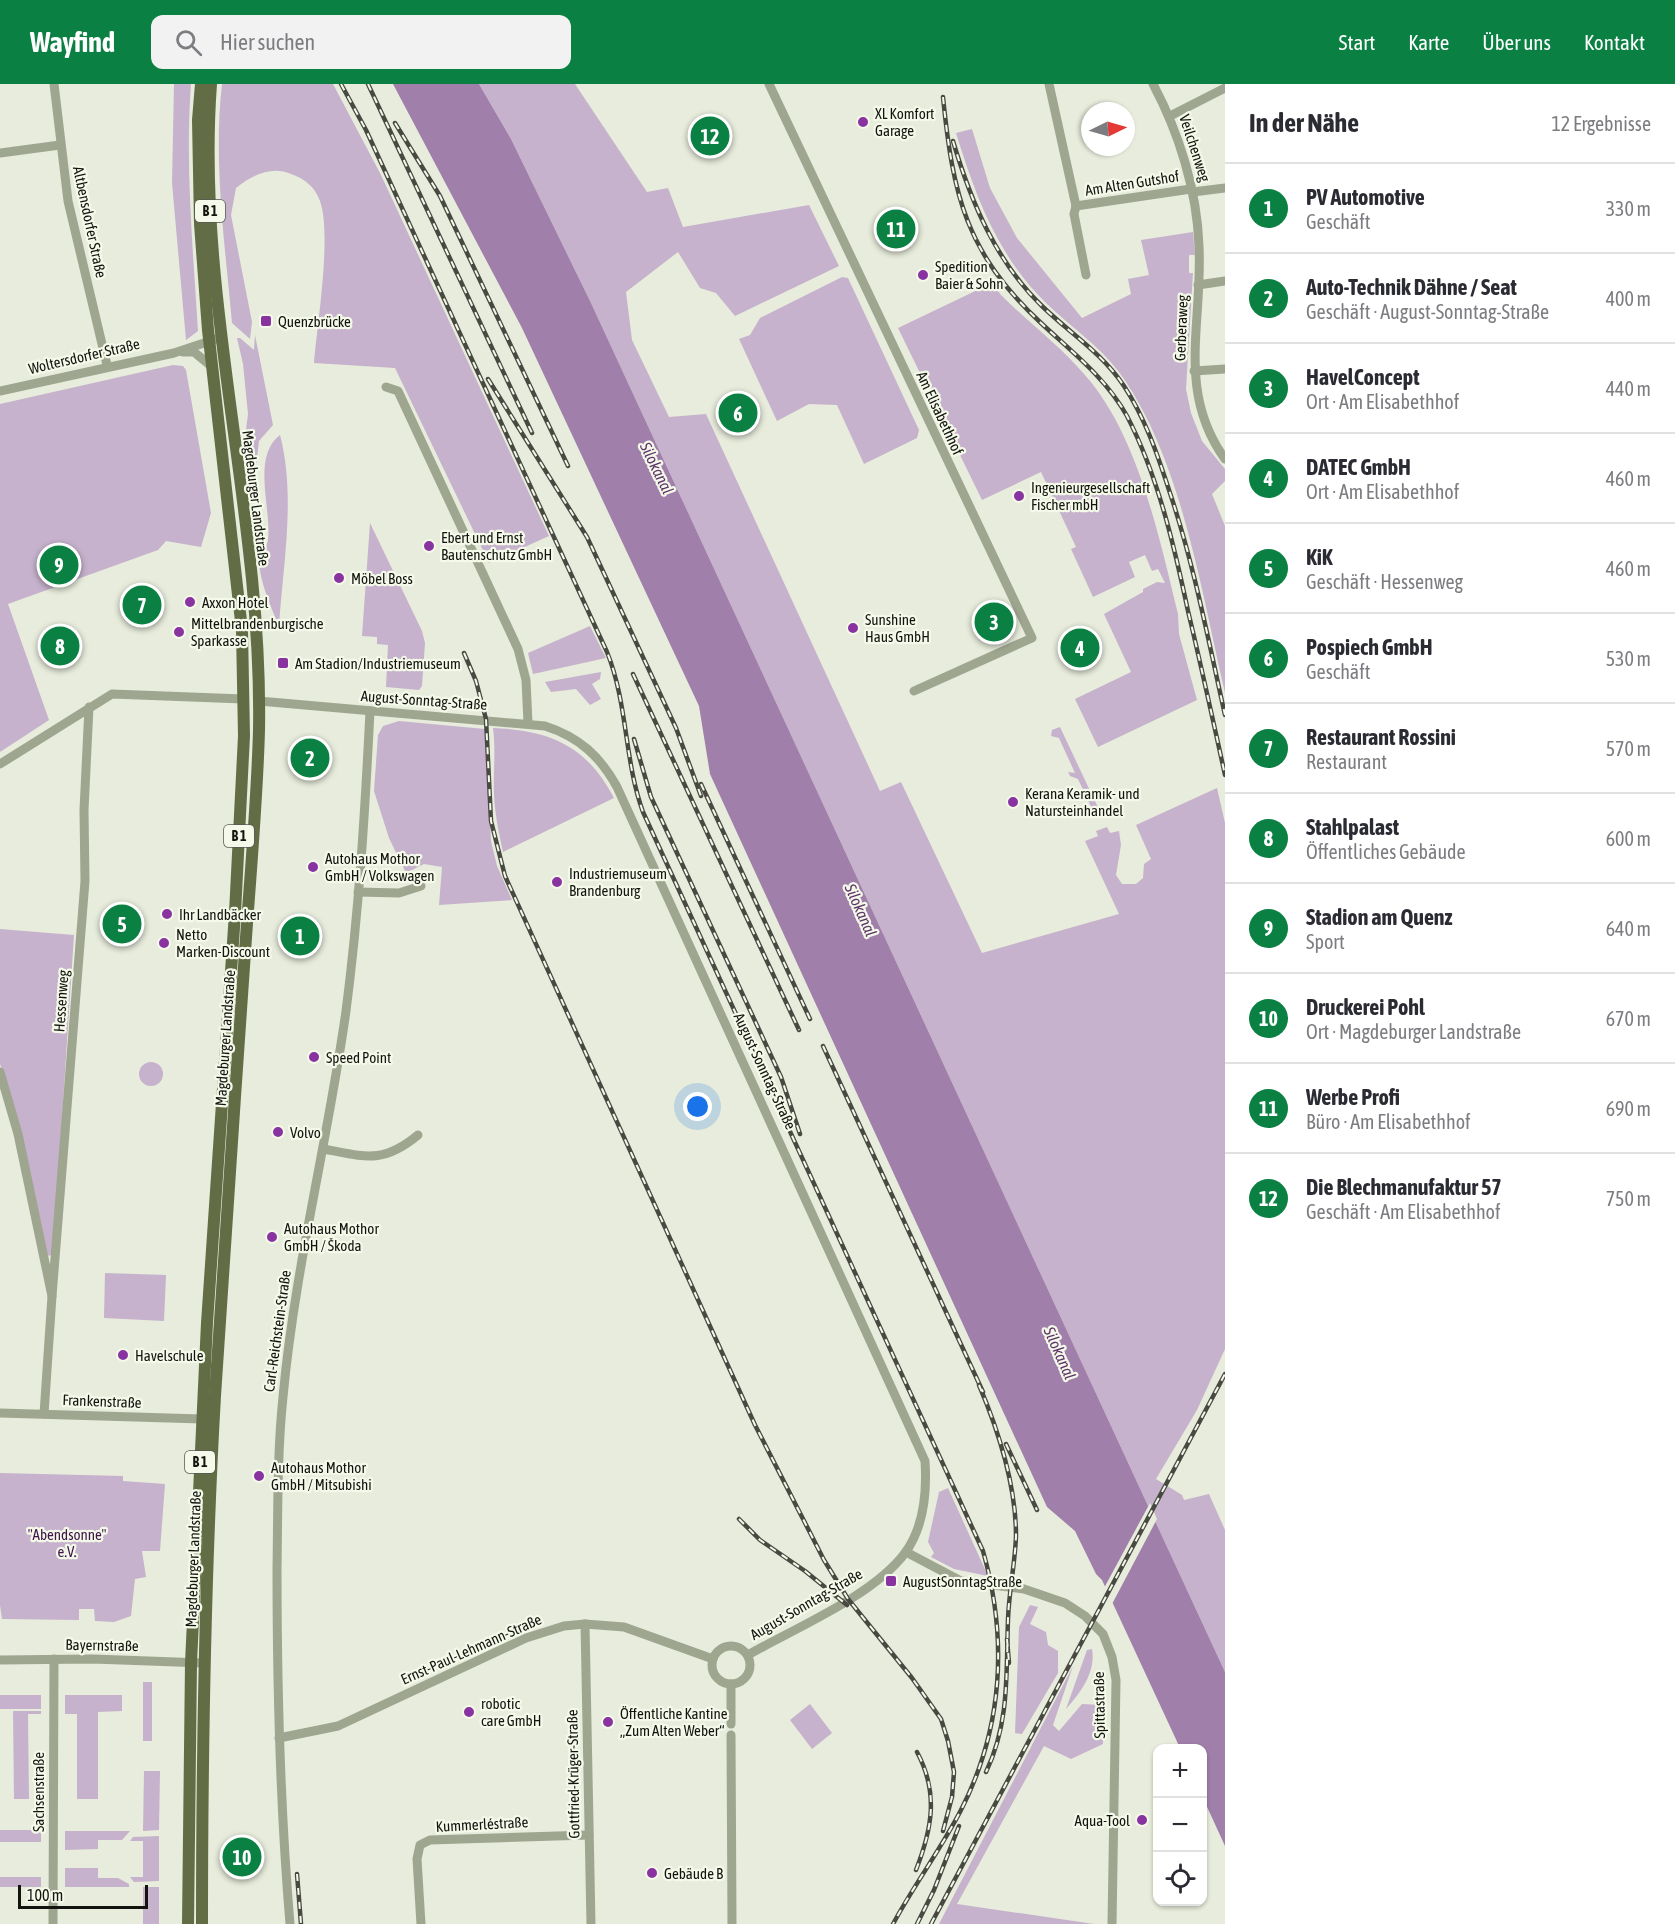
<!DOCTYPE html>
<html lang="de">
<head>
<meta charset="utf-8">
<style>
	body { margin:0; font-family:"Asap Condensed",sans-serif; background:#f2f2f3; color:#2b2b33 }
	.controls { position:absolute; right:18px; bottom:18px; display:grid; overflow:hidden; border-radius:12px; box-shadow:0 2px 4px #0004 }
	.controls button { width:54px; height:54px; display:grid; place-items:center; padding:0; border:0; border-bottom:2px solid #e1e1e2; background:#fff; color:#2b2b33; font:30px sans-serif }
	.compass { position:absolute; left:1081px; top:18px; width:54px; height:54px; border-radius:50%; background:#fff; box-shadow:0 2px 4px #0004; rotate:85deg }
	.scale { position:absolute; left:18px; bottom:15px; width:130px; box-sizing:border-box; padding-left:6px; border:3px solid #13140f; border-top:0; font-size:16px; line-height:21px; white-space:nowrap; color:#13140f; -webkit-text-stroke:4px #f4f9e9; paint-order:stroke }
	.you { position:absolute; left:698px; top:1023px; width:21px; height:21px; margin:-15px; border:4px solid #fff; border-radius:50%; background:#1a73e8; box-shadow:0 0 0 9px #1a73e833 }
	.badge { display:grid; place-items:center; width:39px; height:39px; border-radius:50%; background:#0b8043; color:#fff; font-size:20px; font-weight:700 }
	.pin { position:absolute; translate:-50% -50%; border:3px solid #fff; box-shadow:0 2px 6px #0006 }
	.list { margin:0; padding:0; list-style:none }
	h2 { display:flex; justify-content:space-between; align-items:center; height:78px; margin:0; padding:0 24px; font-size:26px }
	h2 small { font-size:20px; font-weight:400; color:#7c7c81 }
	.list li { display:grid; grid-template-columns:39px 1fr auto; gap:18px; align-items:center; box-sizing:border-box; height:90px; padding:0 24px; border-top:2px solid #e1e1e2 }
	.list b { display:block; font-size:22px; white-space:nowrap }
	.list p { margin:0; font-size:20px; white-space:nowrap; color:#7c7c81 }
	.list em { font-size:20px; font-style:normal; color:#7c7c81 }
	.icon { flex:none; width:33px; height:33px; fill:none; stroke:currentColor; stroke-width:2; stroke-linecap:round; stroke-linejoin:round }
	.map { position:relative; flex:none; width:1225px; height:1840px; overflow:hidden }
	header { display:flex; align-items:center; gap:36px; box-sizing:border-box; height:84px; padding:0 30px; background:#0b8043; color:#fff }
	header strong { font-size:28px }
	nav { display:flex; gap:33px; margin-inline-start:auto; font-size:21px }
	.search { width:420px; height:54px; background:#f2f2f3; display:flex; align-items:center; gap:15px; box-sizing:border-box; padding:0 21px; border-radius:12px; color:#7c7c81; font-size:22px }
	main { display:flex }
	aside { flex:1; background:#fff }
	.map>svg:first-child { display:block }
	.green { fill:#c6b2cc }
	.water { fill:#a07faa }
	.pier { fill:#e7ecdc }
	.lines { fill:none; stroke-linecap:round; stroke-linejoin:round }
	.minor { stroke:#9fa690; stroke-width:9 }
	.major { stroke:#626d45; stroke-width:12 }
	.rail-casing { stroke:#484a42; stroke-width:4.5 }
	.rail { stroke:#f4f9e9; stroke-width:2; stroke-dasharray:7; stroke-linecap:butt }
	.poi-dot { fill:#8933a1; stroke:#f4f9e9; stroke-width:2 }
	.labels { text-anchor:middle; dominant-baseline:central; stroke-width:4.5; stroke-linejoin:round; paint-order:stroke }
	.shield { fill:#f4f9e9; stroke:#565950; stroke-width:1.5 }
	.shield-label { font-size:14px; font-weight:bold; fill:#13140f }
	.poi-label { font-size:15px; fill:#13140f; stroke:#f4f9e9; text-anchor:start }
	.street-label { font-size:15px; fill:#13140f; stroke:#f4f9e9 }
	.park-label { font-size:15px; fill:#3e144a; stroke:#f4f9e9 }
	.water-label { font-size:16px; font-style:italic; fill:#5f346b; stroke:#f4f9e9 }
</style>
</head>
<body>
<header>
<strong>Wayfind</strong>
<div class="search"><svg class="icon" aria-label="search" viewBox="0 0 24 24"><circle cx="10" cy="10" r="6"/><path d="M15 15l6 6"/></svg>Hier suchen</div>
<nav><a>Start</a><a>Karte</a><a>Über uns</a><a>Kontakt</a></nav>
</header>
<main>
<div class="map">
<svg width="1225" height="1840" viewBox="0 0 1225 1840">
	<rect width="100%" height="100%" fill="#e7ecdc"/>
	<g class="green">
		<path d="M174,0H191C185,82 193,165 198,247L186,256L172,99Z"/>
		<path d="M222,0H333L381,91L549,452L489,479L395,284L314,279C317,241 332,151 320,117C315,103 305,95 291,90C271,81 251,92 236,104L231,131L252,238L250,255L232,239C225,160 213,78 222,0Z"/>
		<polygon points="479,0 575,0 647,108 668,104 683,143 809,121 839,182 735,232 716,209 700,204 678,168 626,208 632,256 669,333 706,330 880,707 901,698 982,869 1119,830 1085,757 1098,752 1096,747 1107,743 1110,749 1119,747 1121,761 1116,791 1122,800 1136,800 1143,794 1144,780 1151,775 1136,741 1217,704 1225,739 1225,1265 1197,1326 1156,1395 1182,1411 1184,1416 1209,1410 1225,1446 1225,1588 591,219 511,55"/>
		<path d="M972,45L990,104L1017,154L1082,234L1131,210L1128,195L1149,191L1141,156L1193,148L1195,171H1189V189H1193L1186,305L1191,329L1202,357L1225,385V397L1212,410L1225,442V609C1202,510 1182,380 1124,295C1103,264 1073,245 1046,219C997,171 976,113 956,49Z"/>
		<polygon points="842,193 848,194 919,346 917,354 864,380 837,321 809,320 777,337 739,255 750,251 760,234"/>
		<path d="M992,199L1001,211C1028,238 1059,261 1084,290C1138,350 1159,453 1178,530L1179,550L1197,616L1098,663L1075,615L1131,588L1104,530L1143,508V505L1157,498L1165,499L1158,485L1152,487L1145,471L1129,478L1135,493L1093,513L1071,465L1076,463L1041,388L982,416L898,244Z"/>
		<polygon points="255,251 273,341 259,357 256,383 249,384 245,354 248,330 243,280 237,254 240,254 254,266"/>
		<polygon points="173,281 183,282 186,286 211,429 201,463 166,457 158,466 8,520 49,636 0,668 0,320"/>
		<path d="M280,351C296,412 283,480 279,542C272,525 256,490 260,472C261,467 267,463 268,456C272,426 251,373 280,351Z"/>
		<polygon points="370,439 422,547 425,559 422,602 419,606 386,603 388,561 377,560 377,553 362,552"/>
		<polygon points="590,542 606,574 533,590 528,569"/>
		<polygon points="601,588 600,595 592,600 601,615 590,621 576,605 551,608 545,598"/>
		<polygon points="399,637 485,645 491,757 497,782 512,816 439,821 442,783 424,780 406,789 389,754 374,707 378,651 383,642"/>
		<polygon points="1060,643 1101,730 1093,733 1087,727 1094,729 1078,695 1070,692 1068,688 1075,689 1059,654 1051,652 1052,646"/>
		<path d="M493,644C550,646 587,662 614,714L503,768C499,749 495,731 494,711C493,688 496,669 493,644Z"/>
		<polygon points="0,845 74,851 53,1171 46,1172 8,1002 0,980"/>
		<circle cx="151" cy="990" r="12"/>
		<polygon points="105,1189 166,1191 164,1237 104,1234"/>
		<polygon points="0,1389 123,1392 123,1397 165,1400 160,1467 142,1467 146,1493 135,1495 131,1532 114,1538 95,1537 94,1525 79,1525 79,1536 2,1535 0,1521"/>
		<polygon points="948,1404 988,1492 954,1485 931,1473 934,1469 928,1458 939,1408"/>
		<polygon points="1030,1521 1038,1523 1030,1540 1046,1548 1048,1561 1058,1567 1058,1589 1022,1650 1015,1649 1019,1543"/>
		<path d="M1092,1565C1096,1588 1081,1608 1066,1625L1087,1566Z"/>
		<polygon points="1073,1582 1053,1641 1059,1647 1082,1620 1102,1621 1103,1660 1071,1675 1044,1662 957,1820 1094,1840 939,1840"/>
		<rect x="143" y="1598" width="9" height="59"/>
		<rect x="0" y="1611" width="41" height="14"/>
		<polygon points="65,1611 122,1611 122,1627 98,1628 98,1715 77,1715 77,1630 65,1630"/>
		<polygon points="810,1620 832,1649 812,1665 790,1636"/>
		<polygon points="13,1627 41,1627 41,1630 28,1630 29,1715 14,1715"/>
		<polygon points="144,1687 160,1687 159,1746 143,1747"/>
		<rect x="0" y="1746" width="41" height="12"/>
		<polygon points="65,1747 130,1747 122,1756 98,1756 98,1765 65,1766"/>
		<polygon points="159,1752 159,1797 134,1798 130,1793 143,1793 143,1757 130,1757 133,1753"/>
		<polygon points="65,1784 98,1784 98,1794 118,1794 129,1800 129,1803 65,1803"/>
		<rect x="0" y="1793" width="41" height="10"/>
		<rect x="143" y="1803" width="16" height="37"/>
	</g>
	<polygon class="water" points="393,0 479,0 511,55 591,219 1225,1588 1225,1762 1203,1714 1202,1664 1180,1664 1102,1496 1096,1490 1075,1447 1047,1423 710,690 699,622 522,244"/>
	<polygon class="pier" points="1150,1419 1157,1435 1111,1522 1103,1506"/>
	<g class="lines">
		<g class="minor">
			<polyline points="54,0 68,117 107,281"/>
			<polyline points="769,0 1032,554 914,607"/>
			<polyline points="1049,0 1076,122 1191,105"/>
			<path d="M1153,0C1179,49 1197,106 1199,162C1203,239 1176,307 1225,375"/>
			<polyline points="1170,32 1225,4"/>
			<polyline points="0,69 60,61"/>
			<polyline points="1193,108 1225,104"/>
			<polyline points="1076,122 1074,130 1086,191"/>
			<polyline points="1198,201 1225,197"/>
			<polyline points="183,268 194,268 211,282"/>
			<polyline points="1194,287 1225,285"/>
			<polyline points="386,303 398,307 518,565 526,596 528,639"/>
			<polyline points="0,307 174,269 222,253"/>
			<path d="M259,617L545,642C579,653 600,672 617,703L925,1377C927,1408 924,1443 905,1469C873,1512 795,1544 748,1571"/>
			<polyline points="0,680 112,610 243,615"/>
			<polyline points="358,808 399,809 421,802"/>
			<polyline points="0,988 18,1050 52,1212 85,797 84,726 89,623"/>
			<path d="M324,1065C366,1073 383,1080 418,1051"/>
			<polyline points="0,1329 202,1335"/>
			<polyline points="44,1330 52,1212"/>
			<polyline points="906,1468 961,1497 1024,1505 1065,1519 1085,1532 1103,1550 1112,1573 1116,1596 1112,1840"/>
			<polyline points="585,1540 591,1840"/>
			<circle cx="731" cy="1581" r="19"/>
			<polyline points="0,1576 93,1575 204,1579"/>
			<polyline points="731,1600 731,1640"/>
			<polyline points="731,1651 732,1840"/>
			<polyline points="279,1654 338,1642 526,1554 564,1542 585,1540 624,1543 713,1575"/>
			<polyline points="53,1840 54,1575"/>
			<path d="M290,1840C280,1722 277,1604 277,1485C278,1428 277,1370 283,1313C295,1183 328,1056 346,927C359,827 365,727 370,627"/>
			<polyline points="421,1840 417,1775 420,1761 430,1756 589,1751"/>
		</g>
		<g class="major">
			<polyline points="188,1840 191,1579 207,1239 235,829 244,652 242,546 208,246 200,140 198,36 201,0"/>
			<path d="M202,1840C202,1664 205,1488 215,1312C224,1164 235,1016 245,868C250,794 257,720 259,646C263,430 195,217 211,0"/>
		</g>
		<defs>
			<g id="rail">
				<path d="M341,0L366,46L607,568C628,620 624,676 643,728L983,1467C1008,1555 1003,1644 961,1726C941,1765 914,1801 893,1840"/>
				<polyline points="368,0 532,349"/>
				<path d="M943,13C953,112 966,169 1041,239C1072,268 1106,294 1127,332C1158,392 1174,461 1188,527C1201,581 1213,636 1225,691"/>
				<polyline points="395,39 440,112 568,382"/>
				<path d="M953,57C971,118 996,178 1043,223C1071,250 1102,269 1124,302C1145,334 1157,369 1169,406C1194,480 1208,555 1225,631"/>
				<polyline points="488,295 587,453 676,644 701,712"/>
				<polyline points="464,569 476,597 486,635 491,737 505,792 755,1341 824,1476 848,1515 912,1594 941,1635 948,1657 954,1688 952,1713 943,1747"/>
				<polyline points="633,590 799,946"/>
				<polyline points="634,655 651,713 781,993 800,1050"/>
				<polyline points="701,700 810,935"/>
				<polyline points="823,962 983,1308"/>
				<path d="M979,1301C999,1348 1016,1401 1016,1452C1015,1480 1009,1507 1008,1535C1006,1588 1010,1638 986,1688"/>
				<polyline points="1006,1360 1037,1426"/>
				<polyline points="739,1435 760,1456 805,1487 847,1521"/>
				<polyline points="1007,1555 1009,1579"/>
				<path d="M916,1786C932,1745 939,1709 917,1668"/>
				<polyline points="297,1790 301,1840"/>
				<polyline points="917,1840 934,1806 959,1742"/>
				<polyline points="931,1840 1225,1290"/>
			</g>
		</defs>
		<use href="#rail" class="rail-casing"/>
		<use href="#rail" class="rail"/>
	</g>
	<g class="poi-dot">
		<circle cx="863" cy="38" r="6"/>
		<circle cx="923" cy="191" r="6"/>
		<rect x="260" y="231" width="12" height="12" rx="3"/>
		<circle cx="1019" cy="412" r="6"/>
		<circle cx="429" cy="462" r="6"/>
		<circle cx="339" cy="494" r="6"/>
		<circle cx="190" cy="518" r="6"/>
		<circle cx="853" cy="544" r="6"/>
		<circle cx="179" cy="548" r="6"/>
		<rect x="277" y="573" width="12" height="12" rx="3"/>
		<circle cx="1013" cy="718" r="6"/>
		<circle cx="313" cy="783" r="6"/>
		<circle cx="557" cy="798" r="6"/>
		<circle cx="167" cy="830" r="6"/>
		<circle cx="164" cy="859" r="6"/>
		<circle cx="314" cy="973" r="6"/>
		<circle cx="278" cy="1048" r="6"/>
		<circle cx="272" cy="1153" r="6"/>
		<circle cx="123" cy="1271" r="6"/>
		<circle cx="259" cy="1392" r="6"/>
		<rect x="885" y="1491" width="12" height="12" rx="3"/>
		<circle cx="469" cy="1628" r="6"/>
		<circle cx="608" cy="1638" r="6"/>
		<circle cx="1142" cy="1736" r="6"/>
		<circle cx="652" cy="1789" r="6"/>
	</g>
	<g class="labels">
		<g class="shield">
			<rect x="195" y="116" width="30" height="22" rx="4.5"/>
			<rect x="224" y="741" width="30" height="22" rx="4.5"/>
			<rect x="185" y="1367" width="30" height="22" rx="4.5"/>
		</g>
		<g class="shield-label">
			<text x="210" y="127">B 1</text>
			<text x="239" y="752">B 1</text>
			<text x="200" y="1378">B 1</text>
		</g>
		<g class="poi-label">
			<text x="875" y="29">XL Komfort<tspan x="875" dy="17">Garage</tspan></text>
			<text x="935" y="182">Spedition<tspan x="935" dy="17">Baier &amp; Sohn</tspan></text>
			<text x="278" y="237">Quenzbrücke</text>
			<text x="1031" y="403">Ingenieurgesellschaft<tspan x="1031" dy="17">Fischer mbH</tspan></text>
			<text x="441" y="453">Ebert und Ernst<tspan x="441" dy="17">Bautenschutz GmbH</tspan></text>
			<text x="351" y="494">Möbel Boss</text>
			<text x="202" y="518">Axxon Hotel</text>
			<text x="865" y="535">Sunshine<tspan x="865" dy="17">Haus GmbH</tspan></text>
			<text x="191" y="539">Mittelbrandenburgische<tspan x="191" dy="17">Sparkasse</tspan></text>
			<text x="295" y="579">Am Stadion/Industriemuseum</text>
			<text x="1025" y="709">Kerana Keramik- und<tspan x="1025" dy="17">Natursteinhandel</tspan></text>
			<text x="325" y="774">Autohaus Mothor<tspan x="325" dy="17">GmbH / Volkswagen</tspan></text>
			<text x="569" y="789">Industriemuseum<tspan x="569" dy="17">Brandenburg</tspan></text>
			<text x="179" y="830">Ihr Landbäcker</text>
			<text x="176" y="850">Netto<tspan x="176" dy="17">Marken-Discount</tspan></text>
			<text x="326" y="973">Speed Point</text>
			<text x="290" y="1048">Volvo</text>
			<text x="284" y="1144">Autohaus Mothor<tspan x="284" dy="17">GmbH / Škoda</tspan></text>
			<text x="135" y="1271">Havelschule</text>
			<text x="271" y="1383">Autohaus Mothor<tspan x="271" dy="17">GmbH / Mitsubishi</tspan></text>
			<text x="903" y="1497">AugustSonntagStraße</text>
			<text x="481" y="1619">robotic<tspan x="481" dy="17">care GmbH</tspan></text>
			<text x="620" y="1629">Öffentliche Kantine<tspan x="620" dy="17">„Zum Alten Weber“</tspan></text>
			<text x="1130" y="1736" text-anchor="end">Aqua-Tool</text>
			<text x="664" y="1789">Gebäude B</text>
		</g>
		<g class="street-label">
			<text transform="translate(1195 64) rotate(72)">Veilchenweg</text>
			<text transform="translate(1132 99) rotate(-9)">Am Alten Gutshof</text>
			<text transform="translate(90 138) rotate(78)">Altbensdorfer Straße</text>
			<text transform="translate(1181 244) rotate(-88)">Gerberaweg</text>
			<text transform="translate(84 272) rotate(-13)">Woltersdorfer Straße</text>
			<text transform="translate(940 329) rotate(65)">Am Elisabethhof</text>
			<text transform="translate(256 414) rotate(83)">Magdeburger Landstraße</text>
			<text transform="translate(424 616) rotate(4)">August-Sonntag-Straße</text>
			<text transform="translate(61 917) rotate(-86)">Hessenweg</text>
			<text transform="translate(225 954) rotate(-86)">Magdeburger Landstraße</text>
			<text transform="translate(765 987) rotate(65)">August-Sonntag-Straße</text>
			<text transform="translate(277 1247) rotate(-82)">Carl-Reichstein-Straße</text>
			<text transform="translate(102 1317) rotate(2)">Frankenstraße</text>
			<text transform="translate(193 1475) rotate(-88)">Magdeburger Landstraße</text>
			<text transform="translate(806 1520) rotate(-30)">August-Sonntag-Straße</text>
			<text transform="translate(102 1561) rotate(1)">Bayernstraße</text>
			<text transform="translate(471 1565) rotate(-24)">Ernst-Paul-Lehmann-Straße</text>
			<text transform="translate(1099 1621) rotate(-91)">Spittastraße</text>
			<text transform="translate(573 1690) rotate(-91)">Gottfried-Krüger-Straße</text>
			<text transform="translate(38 1708) rotate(-90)">Sachsenstraße</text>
			<text transform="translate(482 1740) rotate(-3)">Kummerléstraße</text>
		</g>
		<g class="park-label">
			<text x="67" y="1450">"Abendsonne"<tspan x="67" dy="17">e.V.</tspan></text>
		</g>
		<g class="water-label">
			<text transform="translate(657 384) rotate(64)">Silokanal</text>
			<text transform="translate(861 826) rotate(66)">Silokanal</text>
			<text transform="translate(1060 1269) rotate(66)">Silokanal</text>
		</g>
	</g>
</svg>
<div class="controls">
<button>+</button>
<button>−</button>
<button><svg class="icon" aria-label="locate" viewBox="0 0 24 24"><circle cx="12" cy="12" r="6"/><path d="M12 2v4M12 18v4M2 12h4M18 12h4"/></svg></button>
</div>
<svg class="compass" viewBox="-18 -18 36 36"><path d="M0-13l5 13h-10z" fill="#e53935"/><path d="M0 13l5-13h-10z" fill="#7c7c81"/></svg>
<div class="scale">100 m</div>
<div class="you"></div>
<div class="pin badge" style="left:300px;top:852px">1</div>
<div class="pin badge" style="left:310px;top:674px">2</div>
<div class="pin badge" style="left:994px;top:538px">3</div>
<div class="pin badge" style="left:1080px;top:564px">4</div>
<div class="pin badge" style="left:122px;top:840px">5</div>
<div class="pin badge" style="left:738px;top:329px">6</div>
<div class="pin badge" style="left:142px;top:521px">7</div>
<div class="pin badge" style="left:60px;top:562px">8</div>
<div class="pin badge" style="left:59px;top:481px">9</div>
<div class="pin badge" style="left:242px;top:1773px">10</div>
<div class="pin badge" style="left:896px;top:145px">11</div>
<div class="pin badge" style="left:710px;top:52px">12</div>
</div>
<aside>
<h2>In der Nähe<small>12 Ergebnisse</small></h2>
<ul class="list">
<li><span class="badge">1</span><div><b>PV Automotive</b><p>Geschäft</p></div><em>330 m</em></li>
<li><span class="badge">2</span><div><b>Auto-Technik Dähne / Seat</b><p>Geschäft · August-Sonntag-Straße</p></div><em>400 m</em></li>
<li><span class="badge">3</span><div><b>HavelConcept</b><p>Ort · Am Elisabethhof</p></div><em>440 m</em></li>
<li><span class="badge">4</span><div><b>DATEC GmbH</b><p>Ort · Am Elisabethhof</p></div><em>460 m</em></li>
<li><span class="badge">5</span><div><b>KiK</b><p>Geschäft · Hessenweg</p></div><em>460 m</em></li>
<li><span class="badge">6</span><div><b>Pospiech GmbH</b><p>Geschäft</p></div><em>530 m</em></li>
<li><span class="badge">7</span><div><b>Restaurant Rossini</b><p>Restaurant</p></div><em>570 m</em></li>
<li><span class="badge">8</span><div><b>Stahlpalast</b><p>Öffentliches Gebäude</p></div><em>600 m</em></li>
<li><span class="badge">9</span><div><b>Stadion am Quenz</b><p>Sport</p></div><em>640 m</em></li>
<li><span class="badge">10</span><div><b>Druckerei Pohl</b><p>Ort · Magdeburger Landstraße</p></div><em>670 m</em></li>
<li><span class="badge">11</span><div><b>Werbe Profi</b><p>Büro · Am Elisabethhof</p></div><em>690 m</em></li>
<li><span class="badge">12</span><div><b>Die Blechmanufaktur 57</b><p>Geschäft · Am Elisabethhof</p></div><em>750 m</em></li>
</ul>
</aside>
</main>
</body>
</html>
